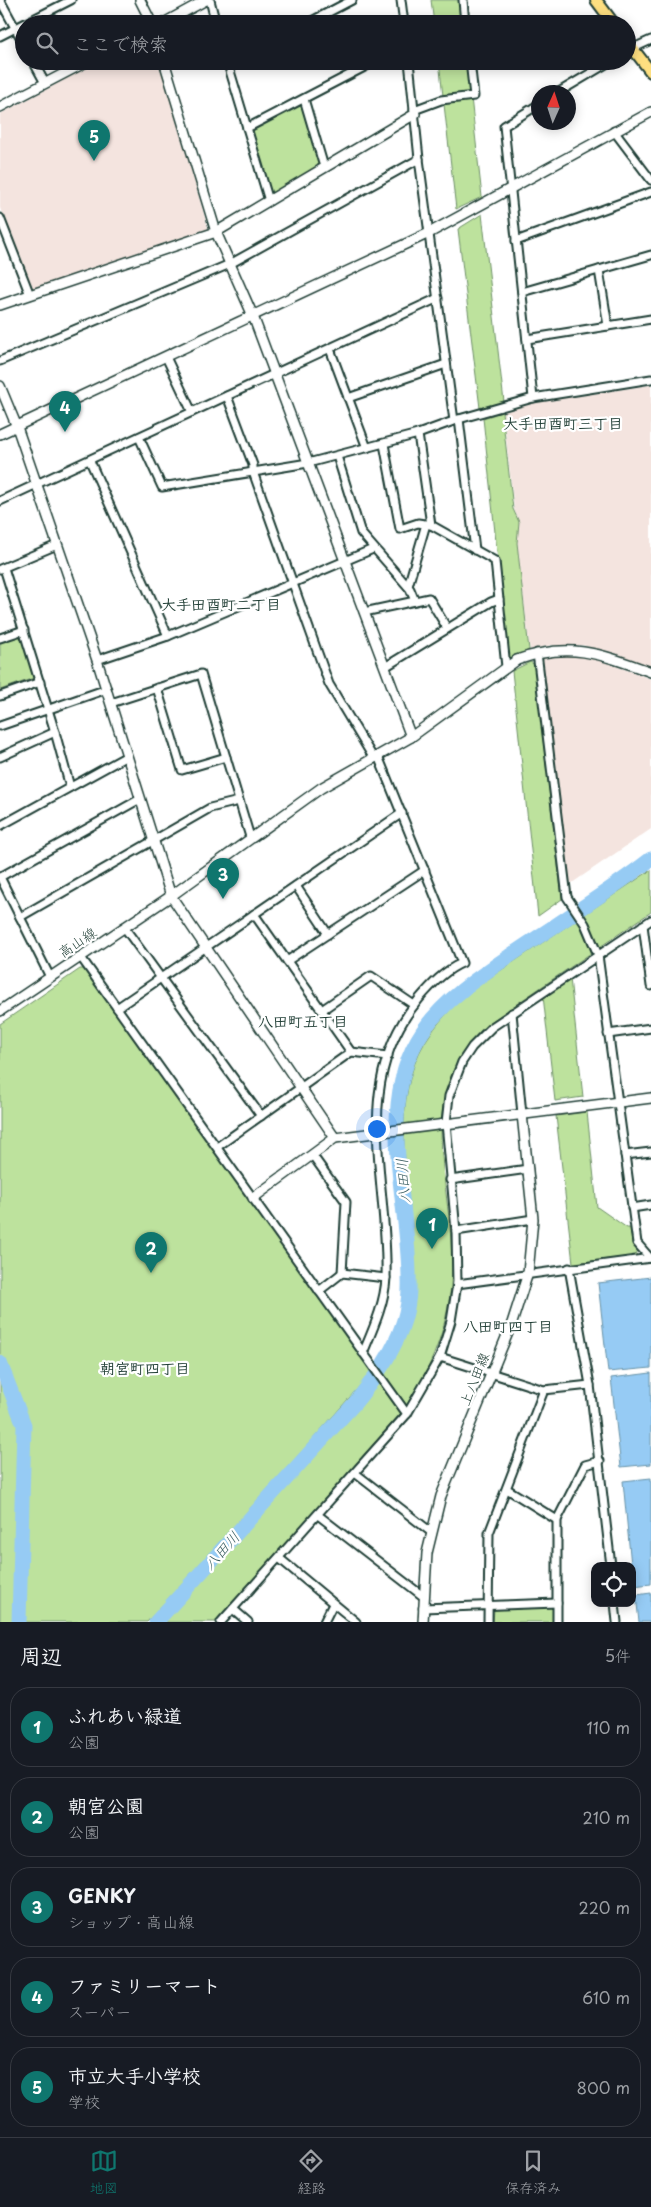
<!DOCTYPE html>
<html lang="ja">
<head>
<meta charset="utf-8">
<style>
	body { margin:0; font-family:"Playpen Sans","Klee One",sans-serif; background:#20242c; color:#f1f3f6 }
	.controls { position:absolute; right:15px; bottom:15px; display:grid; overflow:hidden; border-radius:10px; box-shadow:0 2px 12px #0003 }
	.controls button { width:45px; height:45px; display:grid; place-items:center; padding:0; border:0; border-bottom:1px solid #363941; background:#171b24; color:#f1f3f6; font:25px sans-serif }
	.compass { position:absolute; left:531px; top:85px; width:45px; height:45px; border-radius:50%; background:#171b24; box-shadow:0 2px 12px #0003; rotate:3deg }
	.you { position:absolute; left:376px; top:1128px; width:18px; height:18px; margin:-12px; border:4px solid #fff; border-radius:50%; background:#1a73e8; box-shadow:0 0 0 8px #1a73e833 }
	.badge { display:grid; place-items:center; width:32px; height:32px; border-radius:50%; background:#0f766e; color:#fff; font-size:16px; font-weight:700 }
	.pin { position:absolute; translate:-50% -41px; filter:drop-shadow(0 1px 2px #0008) }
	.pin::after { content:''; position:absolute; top:26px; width:18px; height:15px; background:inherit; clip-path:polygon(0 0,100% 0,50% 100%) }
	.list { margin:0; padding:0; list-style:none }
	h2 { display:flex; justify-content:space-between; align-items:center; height:65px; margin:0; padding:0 20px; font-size:21px }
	h2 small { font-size:16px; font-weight:400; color:#9ea1a6 }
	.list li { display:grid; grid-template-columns:32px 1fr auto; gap:15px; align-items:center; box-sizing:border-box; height:80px; margin:0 10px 10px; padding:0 10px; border:1px solid #363941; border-radius:20px }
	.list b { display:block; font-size:19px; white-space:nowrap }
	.list p { margin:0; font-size:16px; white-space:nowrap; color:#9ea1a6 }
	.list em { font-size:16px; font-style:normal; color:#9ea1a6 }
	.icon { flex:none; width:28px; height:28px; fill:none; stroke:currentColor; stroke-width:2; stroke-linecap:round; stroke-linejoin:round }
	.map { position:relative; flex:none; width:651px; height:1622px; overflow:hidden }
	.search { position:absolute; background:#171b24; box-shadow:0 2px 12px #0003; left:15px; right:15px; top:15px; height:55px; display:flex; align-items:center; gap:12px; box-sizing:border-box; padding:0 18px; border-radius:28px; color:#9ea1a6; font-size:19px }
	.sheet { height:515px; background:#171b24 }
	nav { display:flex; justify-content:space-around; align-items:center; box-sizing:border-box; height:70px; border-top:1px solid #363941; background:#171b24; font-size:14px; color:#9ea1a6 }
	nav a { display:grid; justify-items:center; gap:2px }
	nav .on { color:#0f766e }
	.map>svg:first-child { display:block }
	.built { fill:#f4e4df }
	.green { fill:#bde29d; stroke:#6e9068 }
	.water { fill:#96cbf4; stroke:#6692a7 }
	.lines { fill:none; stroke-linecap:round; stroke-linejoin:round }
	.river { stroke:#96cbf4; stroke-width:15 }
	.minor-casing { stroke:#1f3d34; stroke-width:11 }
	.tertiary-casing { stroke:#1f3d34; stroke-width:12 }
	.primary-casing { stroke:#1f3d34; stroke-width:14 }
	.minor { stroke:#fff; stroke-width:7 }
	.tertiary { stroke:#fff; stroke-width:9 }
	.primary { stroke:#fedf80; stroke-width:10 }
	.labels { text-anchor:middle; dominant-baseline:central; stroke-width:4.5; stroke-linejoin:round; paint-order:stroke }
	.street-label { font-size:14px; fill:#1f3d34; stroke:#fff }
	.neighbourhood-label { font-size:15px; font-weight:bold; fill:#1f3d34; stroke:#fff }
	.water-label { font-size:15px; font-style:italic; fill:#3d6064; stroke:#fff }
</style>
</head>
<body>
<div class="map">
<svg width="651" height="1622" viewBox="0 0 651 1622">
	<rect width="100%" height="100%" fill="#fff"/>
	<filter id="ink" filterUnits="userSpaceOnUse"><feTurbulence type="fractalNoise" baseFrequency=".02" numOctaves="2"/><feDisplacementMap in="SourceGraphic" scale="10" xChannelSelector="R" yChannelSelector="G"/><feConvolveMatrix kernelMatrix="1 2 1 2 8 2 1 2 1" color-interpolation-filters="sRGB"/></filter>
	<g filter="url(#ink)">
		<g class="built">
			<polygon points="100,61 159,61 208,228 207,231 35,288 30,286 0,208 0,114"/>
			<polygon points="651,385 651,667 583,645 551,645 530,650 517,543 519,522 514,509 503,412 533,403"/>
			<polygon points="576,655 602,661 651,679 651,829 572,883 567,880 541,660 551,656"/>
		</g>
		<g class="green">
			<polygon points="431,0 459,0 462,24 434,24"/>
			<polygon points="439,61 467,61 482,197 456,209"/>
			<polygon points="299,106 302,108 319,165 317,168 273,193 270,193 252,133 253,129"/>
			<polygon points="482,214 504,402 480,408 458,229"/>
			<polygon points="502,412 513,509 519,522 517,543 529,650 511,658 508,656 483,418"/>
			<polygon points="22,634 34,678 0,690 0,642"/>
			<polygon points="530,662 534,664 562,899 538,916 512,671"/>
			<path d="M651,870V912L486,1025C406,1102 459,1190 451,1285C447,1329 431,1367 408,1405L216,1622H164C214,1565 265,1509 315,1452C347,1416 384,1381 403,1335C417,1302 415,1269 412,1234C407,1172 391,1099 425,1042C437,1023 451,1008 467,993Z"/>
			<polygon points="80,969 85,969 372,1372 306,1447 147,1622 0,1622 0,1024"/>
			<polygon points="570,978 583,1097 555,1101 543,996"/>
			<polygon points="587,1112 597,1207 627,1228 630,1228 632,1244 638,1249 636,1256 573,1263 556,1116"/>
			<polygon points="550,1607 553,1610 553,1622 493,1622 494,1610"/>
		</g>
		<g class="water">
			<polygon points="651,1277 651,1368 608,1372 598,1283"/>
			<polygon points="651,1373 651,1464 621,1467 611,1378"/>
			<polygon points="651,1478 651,1584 633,1586 623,1481"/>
			<polygon points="651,1593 651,1622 639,1622 636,1595"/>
		</g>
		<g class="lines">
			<g class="river">
				<polyline points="0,1363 24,1425 19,1622"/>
				<path d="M156,1622L354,1404C380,1372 408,1333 409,1290C412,1207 372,1106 423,1031C444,1000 480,976 511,955C558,923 606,894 651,859"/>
			</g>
			<defs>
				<g id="minor">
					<polyline points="0,0 24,44"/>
					<polyline points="210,0 216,24"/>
					<polyline points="401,0 404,24"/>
					<polyline points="463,0 465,24"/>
					<polyline points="306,24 352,0"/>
					<polyline points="0,36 71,0"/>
					<polyline points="627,51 651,40"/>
					<polyline points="33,61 45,83"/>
					<polyline points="227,61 269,201"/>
					<polyline points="409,61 419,159 454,421"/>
					<polyline points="559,92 611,61"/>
					<polyline points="304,99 324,167"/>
					<polyline points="414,110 441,100 474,96 470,61"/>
					<polyline points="247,128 376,61"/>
					<polyline points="614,131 651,180"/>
					<polyline points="0,218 30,295"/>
					<polyline points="516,241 651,192"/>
					<polyline points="599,270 608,326"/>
					<polyline points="522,292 651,255"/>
					<polyline points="527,339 651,319"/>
					<polyline points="330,349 367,448"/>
					<polyline points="166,357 192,412"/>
					<polyline points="0,361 230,264 419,159"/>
					<polyline points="227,396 253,465 253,472 329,684 374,759"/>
					<polyline points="348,398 446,364"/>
					<polyline points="533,398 504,126 538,105"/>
					<polyline points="459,419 475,550"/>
					<polyline points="418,434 431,525"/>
					<polyline points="139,437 162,487 308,463 418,434 459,419 533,398 651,379"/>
					<polyline points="384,444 400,529 418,523 431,525 495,561 506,667"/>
					<polyline points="337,456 361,533 410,589 415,601"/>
					<polyline points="90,461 168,636"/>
					<polyline points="0,501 438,298"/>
					<polyline points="4,568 55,732 70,787"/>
					<polyline points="0,569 57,545"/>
					<polyline points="408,586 426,524"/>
					<polyline points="364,612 429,598 447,628"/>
					<polyline points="0,638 24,630"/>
					<polyline points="537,653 567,897 585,924 598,955 637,1243 650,1258"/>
					<polyline points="97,660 168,636 373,549"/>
					<polyline points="385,667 491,602 499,599"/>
					<polyline points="157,688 182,770 226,757"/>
					<polyline points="0,696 40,682"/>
					<polyline points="111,703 201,674 250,837"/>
					<polyline points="0,726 107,689"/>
					<polyline points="0,757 55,732"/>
					<polyline points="0,826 127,756"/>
					<polyline points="0,877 140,799"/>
					<polyline points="0,877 50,977"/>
					<polyline points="296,886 328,934"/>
					<polyline points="254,914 351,1052"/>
					<polyline points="20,917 210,808 239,801"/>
					<polyline points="643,925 651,986"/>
					<polyline points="124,927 261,1116"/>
					<polyline points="80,956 407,1414"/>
					<polyline points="287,961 425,870"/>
					<polyline points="117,1008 402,813"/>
					<polyline points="322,1010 371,976 414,1005"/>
					<polyline points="512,1013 522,1114"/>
					<polyline points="608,1034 651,1028"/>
					<polyline points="217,1147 351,1052 388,1056"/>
					<polyline points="625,1155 651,1152"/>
					<polyline points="313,1156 346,1202 342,1273"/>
					<polyline points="450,1180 528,1169"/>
					<polyline points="632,1208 651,1205"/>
					<polyline points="456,1231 533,1219"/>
					<polyline points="569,1268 590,1385 611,1566"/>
					<polyline points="457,1284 651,1258"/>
					<polyline points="319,1291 342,1273 386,1278"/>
					<path d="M363,1353C373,1329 385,1303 386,1277C389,1181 349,1083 419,999C431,985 445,970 462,963L378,756"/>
					<polyline points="440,1357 544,1390 590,1385"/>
					<polyline points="355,1473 431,1532"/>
					<polyline points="507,1489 557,1520"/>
					<polyline points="318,1515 424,1597"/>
					<polyline points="279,1558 356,1622"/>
					<polyline points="615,1603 617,1622"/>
					<polyline points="423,1608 557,1603"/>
					<polyline points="233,1609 248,1622"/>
					<polyline points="221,1622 407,1414 440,1357 451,1321 457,1284 456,1231 446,1123 449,1096 462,1062 472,1047 492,1027 651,920"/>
					<polyline points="324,1622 333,1604"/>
					<polyline points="488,1622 489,1533 544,1390"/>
					<polyline points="557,1622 557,1520 585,1465 600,1461"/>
				</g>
				<g id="tertiary">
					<polyline points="140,0 152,24"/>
					<polyline points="162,24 206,0"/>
					<polyline points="164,61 216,232 253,316 411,737"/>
					<polyline points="0,107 88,61"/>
					<polyline points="0,305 216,232 415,114"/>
					<polyline points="0,386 17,427 97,660 171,896 335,1138"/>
					<polyline points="0,434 429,233 651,112"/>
					<path d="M0,1011L171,896L321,788L411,737L517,660C569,641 602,654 651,672"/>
					<polyline points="253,1198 335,1138 651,1098"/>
					<polyline points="423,1622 427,1553 441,1496 512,1323 528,1273 533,1219 522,1114"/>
				</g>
				<g id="primary">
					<polyline points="596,0 614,24"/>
					<polyline points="627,41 651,72"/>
				</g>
			</defs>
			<use href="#minor" class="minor-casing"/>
			<use href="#tertiary" class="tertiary-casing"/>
			<use href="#primary" class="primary-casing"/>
			<use href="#minor" class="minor"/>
			<use href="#tertiary" class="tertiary"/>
			<use href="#primary" class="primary"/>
		</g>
	</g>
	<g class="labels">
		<g class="street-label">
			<text transform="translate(77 942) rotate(-34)">高山線</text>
			<text transform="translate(474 1379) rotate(-68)">上八田線</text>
		</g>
		<g class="neighbourhood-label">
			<text x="563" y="422">大手田酉町三丁目</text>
			<text x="221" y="603">大手田酉町二丁目</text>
			<text x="303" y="1020">八田町五丁目</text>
			<text x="508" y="1325">八田町四丁目</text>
			<text x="145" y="1367">朝宮町四丁目</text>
		</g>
		<g class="water-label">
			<text transform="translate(402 1181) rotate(-94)">八田川</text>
			<text transform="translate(221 1550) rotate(-48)">八田川</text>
		</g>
	</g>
</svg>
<div class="controls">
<button><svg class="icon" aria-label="locate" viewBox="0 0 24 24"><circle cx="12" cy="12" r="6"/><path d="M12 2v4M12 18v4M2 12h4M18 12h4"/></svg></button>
</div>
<svg class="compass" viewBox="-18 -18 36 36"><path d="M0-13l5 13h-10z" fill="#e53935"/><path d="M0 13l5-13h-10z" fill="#9ea1a6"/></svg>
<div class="you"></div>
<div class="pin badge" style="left:432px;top:1249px">1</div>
<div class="pin badge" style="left:151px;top:1273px">2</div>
<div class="pin badge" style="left:223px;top:899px">3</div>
<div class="pin badge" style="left:65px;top:432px">4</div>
<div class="pin badge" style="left:94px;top:161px">5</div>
<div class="search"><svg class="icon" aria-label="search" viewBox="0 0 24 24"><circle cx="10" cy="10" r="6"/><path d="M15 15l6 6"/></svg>ここで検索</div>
</div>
<section class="sheet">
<h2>周辺<small>5件</small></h2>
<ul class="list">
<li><span class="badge">1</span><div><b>ふれあい緑道</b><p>公園</p></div><em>110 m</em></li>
<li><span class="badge">2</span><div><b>朝宮公園</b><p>公園</p></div><em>210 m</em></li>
<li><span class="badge">3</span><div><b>GENKY</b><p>ショップ · 高山線</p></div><em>220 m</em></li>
<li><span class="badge">4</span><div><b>ファミリーマート</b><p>スーパー</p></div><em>610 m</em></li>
<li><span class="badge">5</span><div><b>市立大手小学校</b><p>学校</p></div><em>800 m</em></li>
</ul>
</section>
<nav>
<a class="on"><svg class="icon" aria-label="map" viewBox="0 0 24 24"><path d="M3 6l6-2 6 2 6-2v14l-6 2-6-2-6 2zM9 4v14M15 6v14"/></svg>地図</a>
<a><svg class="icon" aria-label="directions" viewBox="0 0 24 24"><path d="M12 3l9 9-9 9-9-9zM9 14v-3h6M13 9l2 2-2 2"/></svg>経路</a>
<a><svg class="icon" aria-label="saved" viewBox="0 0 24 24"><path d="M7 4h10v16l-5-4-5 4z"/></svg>保存済み</a>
</nav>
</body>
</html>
